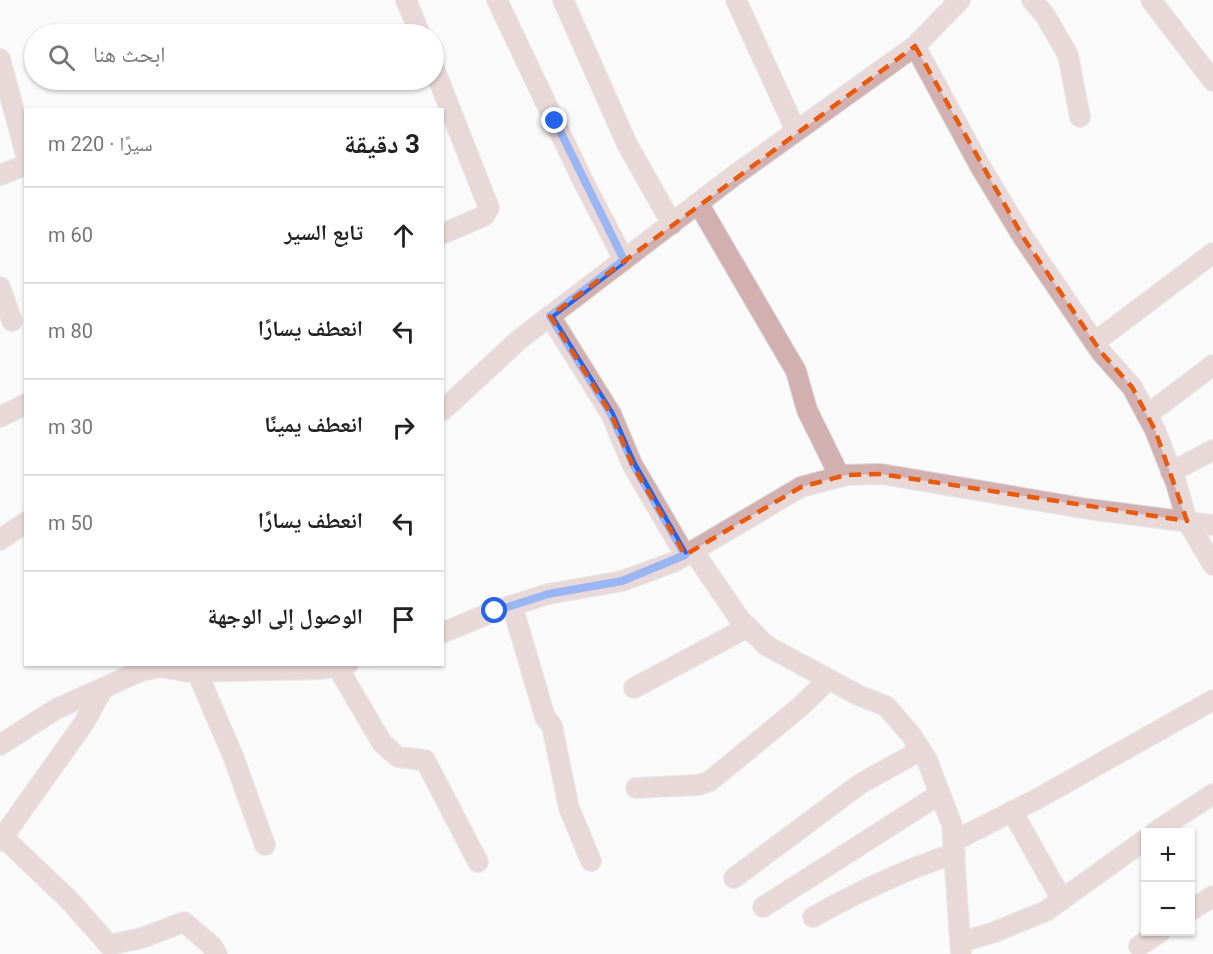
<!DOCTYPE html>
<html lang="ar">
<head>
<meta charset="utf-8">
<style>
	body { margin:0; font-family:Roboto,"Noto Naskh Arabic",sans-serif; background:#f2f2f2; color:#222; direction:rtl }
	.controls { position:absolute; right:18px; bottom:18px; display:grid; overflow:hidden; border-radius:0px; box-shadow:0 2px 4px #0004 }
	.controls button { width:54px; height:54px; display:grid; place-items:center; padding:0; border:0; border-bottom:2px solid #e0e0e0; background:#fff; color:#222; font:30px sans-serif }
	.stop { position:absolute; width:18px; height:18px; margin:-14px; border:4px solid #2563eb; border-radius:50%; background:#fff }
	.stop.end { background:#2563eb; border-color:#fff; box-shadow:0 2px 6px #0008 }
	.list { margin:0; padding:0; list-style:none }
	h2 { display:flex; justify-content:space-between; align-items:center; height:78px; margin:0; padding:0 24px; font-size:26px }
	h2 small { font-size:20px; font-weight:400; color:#767676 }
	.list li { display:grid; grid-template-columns:39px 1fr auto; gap:18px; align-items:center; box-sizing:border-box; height:96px; padding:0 24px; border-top:2px solid #e0e0e0 }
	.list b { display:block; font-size:22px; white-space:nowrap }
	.list em { font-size:20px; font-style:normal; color:#767676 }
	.icon { flex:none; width:33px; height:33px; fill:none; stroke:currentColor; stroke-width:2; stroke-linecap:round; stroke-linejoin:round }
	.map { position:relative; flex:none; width:1213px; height:954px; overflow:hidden; direction:ltr }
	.search { position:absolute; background:#fff; box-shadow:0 2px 4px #0004; left:24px; top:24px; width:420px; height:66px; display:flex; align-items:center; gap:15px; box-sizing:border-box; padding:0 21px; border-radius:33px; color:#767676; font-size:22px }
	.panel { position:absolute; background:#fff; box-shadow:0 2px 4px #0004; left:24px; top:108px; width:420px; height:558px; border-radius:0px; direction:rtl }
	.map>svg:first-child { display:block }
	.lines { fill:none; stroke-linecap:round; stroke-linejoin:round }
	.street-casing { stroke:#d8d6d6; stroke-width:22 }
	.street { stroke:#d2b0af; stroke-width:20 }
	.route { stroke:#2563eb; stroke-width:8 }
	.marked { fill:none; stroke:#e8590c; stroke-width:4.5; stroke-dasharray:12 8; stroke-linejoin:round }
</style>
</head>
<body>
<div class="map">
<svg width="1213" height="954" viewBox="0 0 1213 954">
	<rect width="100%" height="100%" fill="#fafafa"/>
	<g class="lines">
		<defs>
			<g id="street">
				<polyline points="406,0 420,34"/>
				<polyline points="497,0 582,179 624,260"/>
				<polyline points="563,0 627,144 672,224"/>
				<polyline points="736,0 796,131"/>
				<polyline points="1032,0 1045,15 1068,55 1080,117"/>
				<polyline points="1151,0 1213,81"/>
				<polyline points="915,46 980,166 1023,237 1101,352 1132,387 1155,430 1176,483 1187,521 1213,565"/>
				<polyline points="0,59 26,155"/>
				<polyline points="434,68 489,208 484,216 442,234"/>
				<polyline points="0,175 26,165"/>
				<polyline points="698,203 796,371 807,410 840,477"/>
				<polyline points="0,287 12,321"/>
				<polyline points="550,316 611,414 632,464 685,555"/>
				<polyline points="1095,342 1213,253"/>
				<polyline points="442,411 520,339 735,175 915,46 960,0"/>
				<polyline points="1147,415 1213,365"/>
				<polyline points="0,417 26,404"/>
				<polyline points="1171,472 1213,450"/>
				<polyline points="0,540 26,522"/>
				<polyline points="693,551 741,621 767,646 858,695 886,706 912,736 927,760 952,825 961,954"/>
				<polyline points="512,605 545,717 552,726 569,808 591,861"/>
				<polyline points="442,633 495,611 548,594 622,581 674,562 801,487 846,475 881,474 1088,509 1213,525"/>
				<polyline points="337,666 382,743 398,757 425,760 478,862"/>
				<polyline points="197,672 233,756 265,845"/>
				<polyline points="634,688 748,627"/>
				<polyline points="0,745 56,709 141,671 160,667 188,672 322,669 348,664"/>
				<polyline points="636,788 698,785 710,781 800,707 828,680"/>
				<polyline points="1012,811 1062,900"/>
				<polyline points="1155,832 1213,794"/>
				<polyline points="3,837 70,901 109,945 142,938 184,922 211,945 217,954"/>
				<polyline points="0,841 84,723 102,690"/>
				<polyline points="954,841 1037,799 1213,700"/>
				<polyline points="734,878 860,784 921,750"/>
				<polyline points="763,907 940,794"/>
				<polyline points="1190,911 1213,896"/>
				<path d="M813,917C859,891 905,870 955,853"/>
				<polyline points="961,942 992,933 1046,911 1146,839"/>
				<polyline points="1139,946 1160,932"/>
			</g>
		</defs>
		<use href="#street" class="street-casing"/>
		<use href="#street" class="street"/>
	</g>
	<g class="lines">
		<polyline class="route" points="495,611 548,594 622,581 685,555 633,464 611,414 550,316 624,260 555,121"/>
	</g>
	<path d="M0 0H1213V954H0ZM915,46L1023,237L1101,352L1132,387L1155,430L1187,521L881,474L846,475L801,487L685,555L632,464L611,414L550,316Z" fill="#fafafa" fill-opacity=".55" fill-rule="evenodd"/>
	<path class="marked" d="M915,46L1023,237L1101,352L1132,387L1155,430L1187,521L881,474L846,475L801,487L685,555L632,464L611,414L550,316Z"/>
</svg>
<div class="controls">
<button>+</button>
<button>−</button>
</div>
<div class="stop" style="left:495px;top:611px"></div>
<div class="stop end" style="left:555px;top:121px"></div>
<div class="search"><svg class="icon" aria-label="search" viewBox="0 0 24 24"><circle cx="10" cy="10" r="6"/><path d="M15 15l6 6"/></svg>ابحث هنا</div>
<section class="panel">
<h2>3 دقيقة<small>سيرًا · 220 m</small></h2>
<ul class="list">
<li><svg class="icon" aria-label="ahead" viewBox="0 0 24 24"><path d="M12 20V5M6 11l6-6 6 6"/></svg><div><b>تابع السير</b></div><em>60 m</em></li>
<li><svg class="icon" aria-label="left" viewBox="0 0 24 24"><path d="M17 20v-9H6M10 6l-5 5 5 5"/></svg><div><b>انعطف يسارًا</b></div><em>80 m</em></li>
<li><svg class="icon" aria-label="right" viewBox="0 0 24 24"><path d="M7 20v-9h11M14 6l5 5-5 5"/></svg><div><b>انعطف يمينًا</b></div><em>30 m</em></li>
<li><svg class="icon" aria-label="left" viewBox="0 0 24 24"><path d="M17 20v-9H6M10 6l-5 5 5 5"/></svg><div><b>انعطف يسارًا</b></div><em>50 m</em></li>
<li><svg class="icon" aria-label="arrive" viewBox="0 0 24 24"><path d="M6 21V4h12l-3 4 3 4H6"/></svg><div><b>الوصول إلى الوجهة</b></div></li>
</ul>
</section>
</div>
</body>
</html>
